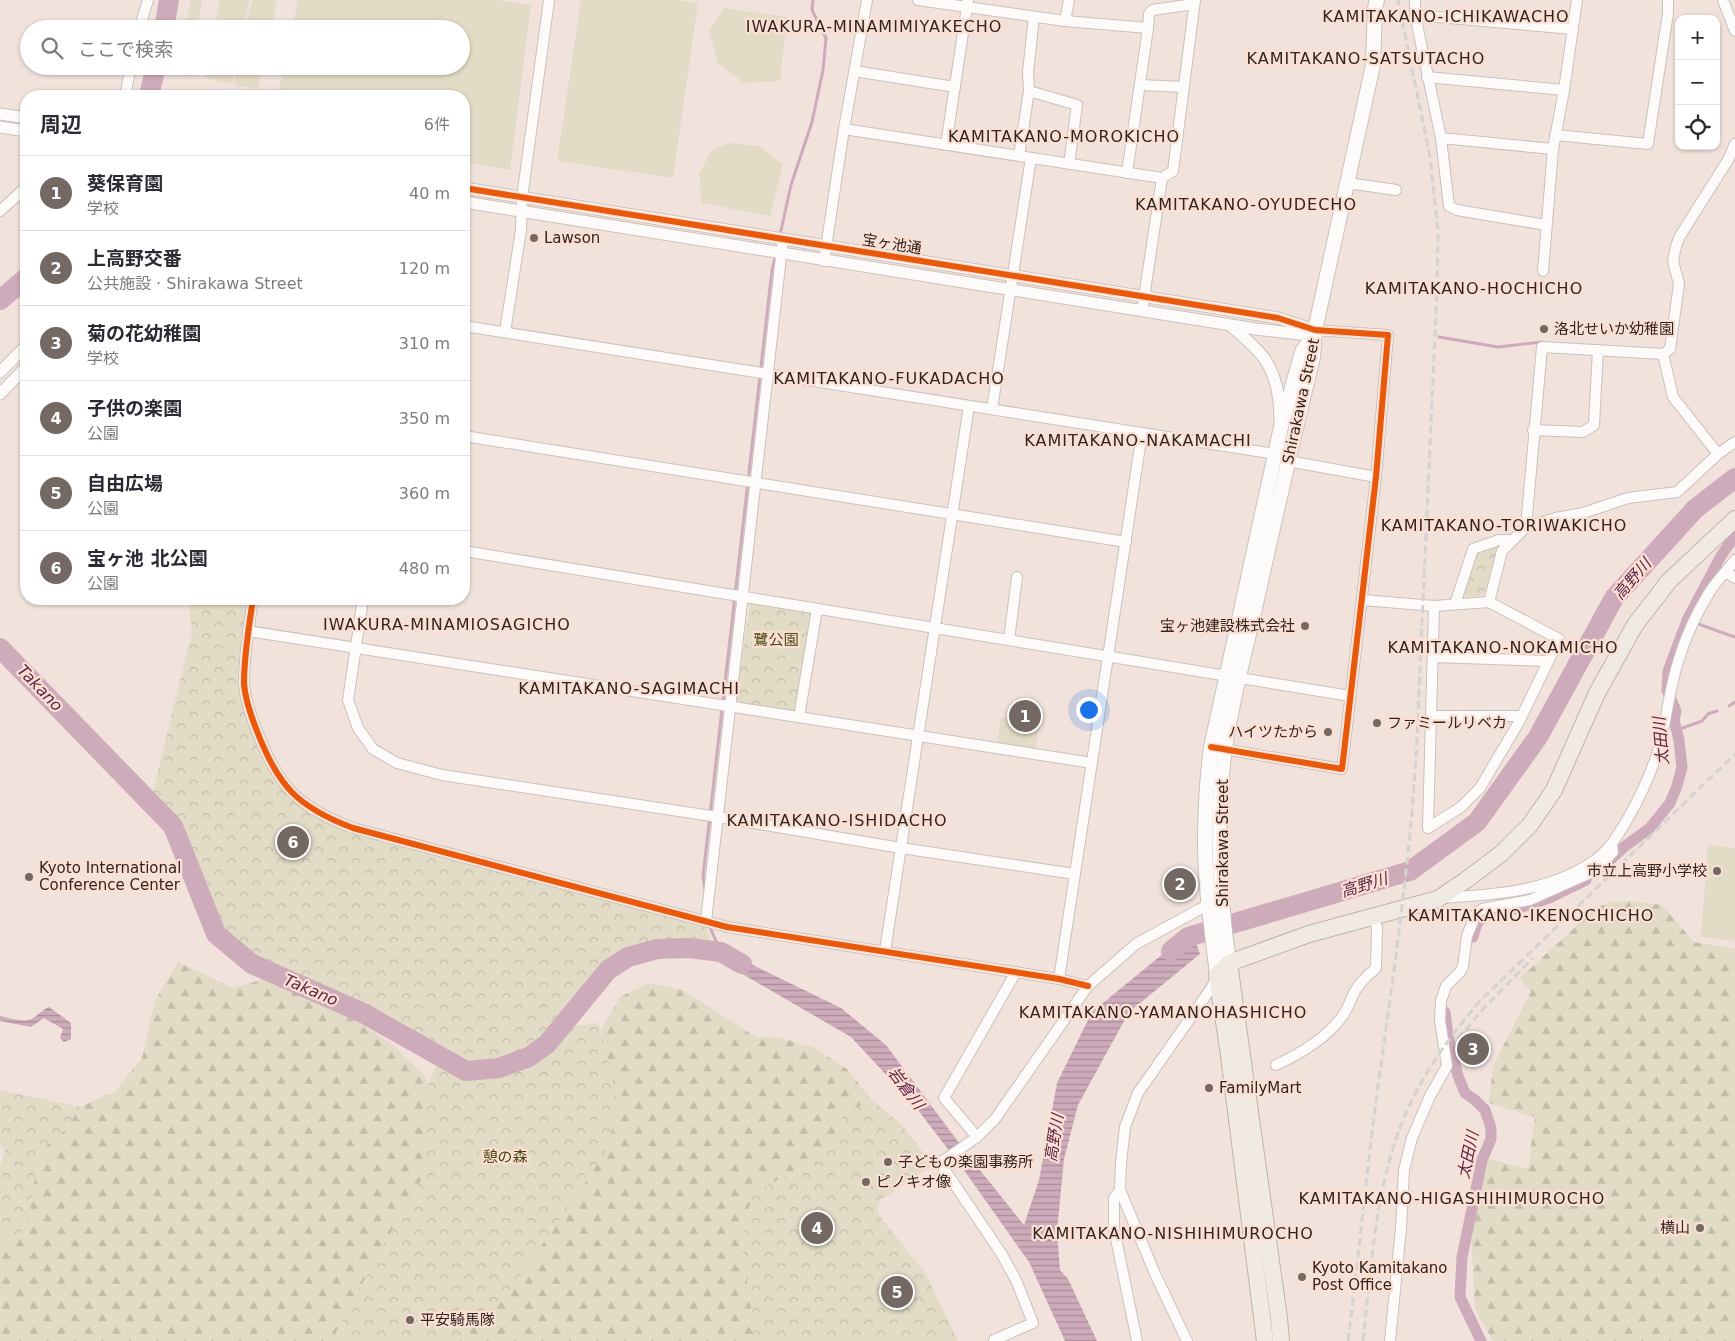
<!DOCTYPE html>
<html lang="ja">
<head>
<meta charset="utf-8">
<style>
	body { margin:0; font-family:"DejaVu Sans","Noto Sans JP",sans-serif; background:#f7f7f7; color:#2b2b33 }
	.controls { position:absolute; right:15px; top:15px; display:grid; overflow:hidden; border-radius:10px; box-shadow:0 1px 4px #0004 }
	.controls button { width:45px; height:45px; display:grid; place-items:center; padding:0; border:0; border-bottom:1px solid #e1e1e2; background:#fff; color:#2b2b33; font:25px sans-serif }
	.you { position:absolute; left:1088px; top:709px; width:18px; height:18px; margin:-12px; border:4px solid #fff; border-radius:50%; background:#1a73e8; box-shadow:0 0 0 8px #1a73e833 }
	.badge { display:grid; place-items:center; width:32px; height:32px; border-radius:50%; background:#746862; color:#fff; font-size:16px; font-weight:700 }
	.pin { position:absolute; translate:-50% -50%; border:2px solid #fff; box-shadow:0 1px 5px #0006 }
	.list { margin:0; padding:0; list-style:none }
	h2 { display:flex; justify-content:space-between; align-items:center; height:65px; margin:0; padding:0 20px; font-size:21px }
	h2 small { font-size:16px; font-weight:400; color:#7c7c81 }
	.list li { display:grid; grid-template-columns:32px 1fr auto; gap:15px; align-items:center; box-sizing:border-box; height:75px; padding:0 20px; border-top:1px solid #e1e1e2 }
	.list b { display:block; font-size:19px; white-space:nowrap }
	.list p { margin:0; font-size:16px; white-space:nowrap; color:#7c7c81 }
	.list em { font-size:16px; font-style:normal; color:#7c7c81 }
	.icon { flex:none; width:28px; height:28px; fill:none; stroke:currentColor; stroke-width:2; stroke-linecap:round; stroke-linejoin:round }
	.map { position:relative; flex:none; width:1735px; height:1341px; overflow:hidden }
	.search { position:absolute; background:#fff; box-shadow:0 1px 4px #0004; left:20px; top:20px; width:450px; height:55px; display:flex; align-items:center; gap:12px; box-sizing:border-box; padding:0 18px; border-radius:28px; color:#7c7c81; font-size:19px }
	.panel { position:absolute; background:#fff; box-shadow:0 1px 4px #0004; left:20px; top:90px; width:450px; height:515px; border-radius:20px }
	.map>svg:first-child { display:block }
	.forest { fill:url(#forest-firs) }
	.park { fill:url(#park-crowns) }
	.pitch { fill:#e2dbc6 }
	.water { fill:url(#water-rules) }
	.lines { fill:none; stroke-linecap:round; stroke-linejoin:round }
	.stream { stroke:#ceabba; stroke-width:3 }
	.canal { stroke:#ceabba; stroke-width:11 }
	.river { stroke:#ceabba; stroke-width:20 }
	.minor-casing { stroke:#cbc0bb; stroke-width:12 }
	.tertiary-casing { stroke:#cbc0bb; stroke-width:13 }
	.secondary-casing { stroke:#cbc0bb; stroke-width:16 }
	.trunk-casing { stroke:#c0b3a7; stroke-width:18 }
	.minor { stroke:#fdfbfa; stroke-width:10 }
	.tertiary { stroke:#fdfbfa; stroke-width:11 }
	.secondary { stroke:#fdfbfa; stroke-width:14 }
	.trunk { stroke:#f1eae3; stroke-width:16 }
	.rail { stroke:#d6d2d0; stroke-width:3; stroke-dasharray:8 4; stroke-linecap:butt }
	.cycleway-casing { stroke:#fbdfd3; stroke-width:9 }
	.cycleway { stroke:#e8590c; stroke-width:6 }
	.poi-dot { fill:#746862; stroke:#fbdfd3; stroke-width:2 }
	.labels { text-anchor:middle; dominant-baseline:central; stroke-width:4.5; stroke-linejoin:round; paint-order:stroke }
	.poi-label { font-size:15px; fill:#302621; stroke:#fbdfd3; text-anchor:start }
	.street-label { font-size:15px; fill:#302621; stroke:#fbdfd3 }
	.park-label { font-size:15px; fill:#484912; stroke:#fbdfd3 }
	.neighbourhood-label { font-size:16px; letter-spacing:1px; fill:#302621; stroke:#fbdfd3 }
	.water-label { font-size:16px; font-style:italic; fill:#5d2649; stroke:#fbdfd3 }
</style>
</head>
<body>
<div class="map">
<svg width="1735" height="1341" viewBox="0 0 1735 1341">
	<defs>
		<pattern id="forest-firs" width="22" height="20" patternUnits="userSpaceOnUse" patternTransform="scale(1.25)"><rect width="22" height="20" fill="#e2dbc6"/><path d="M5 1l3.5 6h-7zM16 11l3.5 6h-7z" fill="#c2bcaa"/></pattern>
		<pattern id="park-crowns" width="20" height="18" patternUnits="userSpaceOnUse" patternTransform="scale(1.25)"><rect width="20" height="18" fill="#e2dbc6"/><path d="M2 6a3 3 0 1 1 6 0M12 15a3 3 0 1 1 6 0" fill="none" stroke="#c2bcaa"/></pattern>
		<pattern id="water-rules" width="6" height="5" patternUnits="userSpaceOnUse" patternTransform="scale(1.25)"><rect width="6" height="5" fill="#ceabba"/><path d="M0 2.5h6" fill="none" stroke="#a88b97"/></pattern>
	</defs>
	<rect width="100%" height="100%" fill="#f2e2dc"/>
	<g class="forest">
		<polygon points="1630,901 1662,905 1694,942 1735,949 1735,1341 1493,1341 1475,1309 1471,1233 1481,1157 1528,1169 1535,1117 1489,1103 1493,1066 1531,992 1520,978 1596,908 1610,902"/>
		<polygon points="178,962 233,988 265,979 319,996 393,1045 426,1077 434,1121 426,1179 337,1341 0,1341 0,1238 2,1240 34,1183 42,1149 67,1128 80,1107 115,1091 142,1058 155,1001"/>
		<polygon points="649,983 683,990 756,1037 778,1037 815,1048 847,1069 872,1100 844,1114 826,1154 753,1193 741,1242 752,1313 752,1341 426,1341 605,1106 602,1028 620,997"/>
	</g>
	<g class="park">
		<path d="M1494,546L1498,548C1493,562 1491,587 1480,596L1465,597L1463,594L1476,552Z"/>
		<polygon points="188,599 253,599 244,684 278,777 331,820 706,921 707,928 713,949 690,941 633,946 617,953 596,973 578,1004 551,1038 541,1047 527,1051 517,1058 494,1065 468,1069 338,993 326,994 259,964 226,939 214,917 176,827 151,799 192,632"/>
		<polygon points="753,602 809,611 812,617 797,709 791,713 741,704 736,697 750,605"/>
		<path d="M599,1023L616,1094L610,1146L516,1283L459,1341H331L386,1240L423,1177L426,1134L422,1102L437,1062C449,1069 465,1079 480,1079C507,1078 534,1063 553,1046C559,1042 571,1027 576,1026C583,1024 592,1024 599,1023Z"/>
		<polygon points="0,1090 80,1107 67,1128 42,1149 34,1183 27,1229 14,1239 2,1240 0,1238 0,1166 5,1151 0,1143"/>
		<polygon points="872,1100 901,1124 933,1165 880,1200 877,1213 926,1274 958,1341 752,1341 752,1313 741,1242 753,1193 826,1154 844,1114"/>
	</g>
	<g class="pitch">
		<polygon points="191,0 202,0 197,29 185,29"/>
		<polygon points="220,0 250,0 244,24 216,18"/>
		<polygon points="252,0 277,0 271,29 246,25"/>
		<polygon points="298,0 496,0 531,5 510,170 464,162 464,96 278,96 284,66 461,66 461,29 292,29"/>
		<polygon points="581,0 674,0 698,3 673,178 557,161"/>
		<polygon points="724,8 787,17 780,81 744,83 718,63 709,31"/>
		<polygon points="178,66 195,66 193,77 176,74"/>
		<polygon points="207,66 236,66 232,84 205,78"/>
		<polygon points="238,66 263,66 258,89 234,85"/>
		<polygon points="728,143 759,146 783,164 770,216 702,203 699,174 711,151"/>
		<polygon points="1001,718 1040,724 1035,750 997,744"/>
		<polygon points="1708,845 1735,848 1735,941 1701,937"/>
	</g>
	<g class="water">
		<polygon points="1192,930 1200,954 1129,1012 1078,1105 1064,1159 1057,1231 1060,1270 1068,1279 1097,1341 1065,1341 1029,1262 966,1173 915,1106 851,1037 727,965 716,947 841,1008 886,1045 971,1159 1024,1225 1039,1180 1057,1083 1092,1012"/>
		<path d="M49,1007L71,1023V1039L64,1042L60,1038L63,1029L44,1018L31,1027L0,1021V1016C11,1018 27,1025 36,1016C41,1012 43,1010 49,1007Z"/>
	</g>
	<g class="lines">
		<g class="stream">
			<polyline points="780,235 791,185 812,122 823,70 826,38 812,10 813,0"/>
			<polyline points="1439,337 1498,347 1542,342"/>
			<polyline points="1687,620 1735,637"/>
			<polyline points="1729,706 1735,702"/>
			<polyline points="1677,730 1702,721 1708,714 1717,711"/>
			<polyline points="705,890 703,876 772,270 776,254"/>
			<polyline points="710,924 711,930 721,952"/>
		</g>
		<g class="canal">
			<polyline points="1608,862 1624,847 1650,828 1670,803 1677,786 1682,767 1679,740 1674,720 1676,711 1667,690 1668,671 1688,618 1721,556 1735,535"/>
			<polyline points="1473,937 1477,923 1489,913 1519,908 1549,898 1586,880"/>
			<polyline points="1445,1012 1448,1036 1458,1076 1465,1093 1475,1100 1485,1110 1491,1128 1491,1139 1482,1160 1462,1257 1460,1297 1481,1341"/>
		</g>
		<g class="river">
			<polyline points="164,29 169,0"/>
			<polyline points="149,96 156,66"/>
			<polyline points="0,300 26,278"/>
			<polyline points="0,648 173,826 216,934 252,964 363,1013 466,1071 499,1068 529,1057 547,1044 608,970 628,957 657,949 689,948 721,952 742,964"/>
			<polyline points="1171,951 1188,937 1410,871 1477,822 1538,737 1614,598 1695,509 1735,478"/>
		</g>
		<defs>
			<g id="minor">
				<polyline points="918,0 1065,21 1148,28"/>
				<polyline points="1415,0 1415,15 1441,138 1449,206 1457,210 1546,225"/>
				<polyline points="1723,0 1735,31"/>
				<polyline points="1415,15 1573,29"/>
				<polyline points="1065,21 1069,0"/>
				<polyline points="139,29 148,0"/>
				<polyline points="854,71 955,87"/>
				<polyline points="1427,77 1564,90"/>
				<polyline points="1140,85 1184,87"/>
				<polyline points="1029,91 1077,105 1069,164"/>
				<polyline points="125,96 131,66"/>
				<polyline points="844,129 1162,178 1173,171 1195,0"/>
				<polyline points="1555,135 1648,144 1668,13 1668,0"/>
				<polyline points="1441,138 1553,149"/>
				<polyline points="946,145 968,0"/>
				<polyline points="1019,156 1029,91 1028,72 1034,17"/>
				<polyline points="1127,173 1148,28 1149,14 1152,10 1194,4"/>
				<polyline points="1348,183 1396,190"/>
				<polyline points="0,211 26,187"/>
				<polyline points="824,261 844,129 867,0"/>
				<polyline points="1543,271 1553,149 1564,90 1577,0"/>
				<polyline points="1142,311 1162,178"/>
				<polyline points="464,326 1275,454"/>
				<polyline points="505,332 521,230 522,198 549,0"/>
				<polyline points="992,409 1031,158"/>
				<polyline points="1533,430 1583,432 1594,425 1598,350"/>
				<polyline points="464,436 1126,542"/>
				<polyline points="1718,454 1735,442"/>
				<polyline points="1288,461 1376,477"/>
				<polyline points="1526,527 1542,347 1663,354 1670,349 1679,284 1673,261 1676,246 1680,236 1728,160 1735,144"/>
				<polyline points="464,551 1350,696"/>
				<polyline points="1726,572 1735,578"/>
				<path d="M253,599C249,626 244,655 244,683C245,699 251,716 257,731C278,786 297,807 353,828L727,927L1059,979L1088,986"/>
				<polyline points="363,599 348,700 358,728 373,749 397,763 442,775 718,817 901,848 1075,874"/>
				<polyline points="1363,600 1434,606 1489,602 1559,639 1519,722 1480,788 1461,807 1428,828 1434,606"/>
				<polyline points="1489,602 1502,551 1526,527 1556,518 1583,513 1628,498 1677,492 1718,454 1673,397 1663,354"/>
				<polyline points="1455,604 1473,549 1499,540 1511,540"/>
				<polyline points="248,631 1092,763"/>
				<polyline points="1009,640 1017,577"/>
				<polyline points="1434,657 1548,661"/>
				<polyline points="1431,716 1522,716"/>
				<polyline points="799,717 817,609"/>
				<polyline points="1211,747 1342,769 1376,477 1388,335 1315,330"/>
				<path d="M1441,898C1492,895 1547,892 1591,863C1608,852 1617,837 1627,820C1640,797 1652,772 1659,747C1667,719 1669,690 1678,662C1685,638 1696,614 1709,593C1716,581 1727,571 1735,560"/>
				<polyline points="706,921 783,239"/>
				<polyline points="885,951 969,406"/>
				<polyline points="1059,979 1142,433"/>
				<path d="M1276,1065C1300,1054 1325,1039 1341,1018C1348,1010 1350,1000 1355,991C1360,982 1368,975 1376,968L1377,928L1374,917"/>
				<polyline points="977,1137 944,1098 1016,972"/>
				<polyline points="1120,1190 1114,1198 1114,1229 1137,1341"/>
				<polyline points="995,1341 994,1340 1033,1323 1016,1280 1001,1253 940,1163 977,1137 995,1119 1088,986 1136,944 1209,904"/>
				<polyline points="1187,1341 1156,1276 1120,1190 1121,1163 1125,1127 1138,1093 1212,987 1217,976"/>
				<polyline points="1390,1341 1401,1228 1404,1170 1412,1138 1430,1096 1447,1066 1440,1020 1441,1001 1446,986 1460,972 1463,966 1467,936 1476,914 1482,909 1530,900 1595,871 1613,852 1612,845"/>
			</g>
			<g id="tertiary">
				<polyline points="0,114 26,118"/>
				<polyline points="0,127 26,131"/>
				<polyline points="464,188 1278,318 1315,330"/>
				<polyline points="464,202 1256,329 1299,334 1315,330"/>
				<path d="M1230,325C1241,335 1255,346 1264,358C1277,376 1280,399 1280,421"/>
				<polyline points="0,372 26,346"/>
				<polyline points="0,394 26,367"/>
			</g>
			<g id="secondary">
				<path d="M1229,963C1219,893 1215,819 1225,748C1232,700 1245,652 1256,604C1274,522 1293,440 1313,357L1315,330L1373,65L1375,8L1377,0"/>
				<path d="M1217,975C1212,931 1205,887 1205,842C1205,810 1207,778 1211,747L1281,427L1302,352L1314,333"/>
			</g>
			<g id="trunk">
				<polyline points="1229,963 1279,1318 1281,1341"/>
				<polyline points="1265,1341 1228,1048 1217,975 1229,963 1309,934 1438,899 1466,880 1502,853 1530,825 1554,790 1597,693 1635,625 1669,581 1735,519"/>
			</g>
		</defs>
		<use href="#minor" class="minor-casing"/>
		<use href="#tertiary" class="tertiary-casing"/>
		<use href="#secondary" class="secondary-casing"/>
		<use href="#trunk" class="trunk-casing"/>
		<use href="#minor" class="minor"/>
		<use href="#tertiary" class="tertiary"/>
		<use href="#secondary" class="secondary"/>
		<use href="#trunk" class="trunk"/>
		<g class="rail">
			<polyline points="1458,1039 1483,1009 1533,958"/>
			<path d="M1348,1341C1359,1254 1367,1166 1379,1079C1397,950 1416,818 1419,688L1437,292L1438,230L1430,157L1398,0"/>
			<path d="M1363,1341C1372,1258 1376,1171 1414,1096C1431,1062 1455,1031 1479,1002L1735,754"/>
		</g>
		<defs>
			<g id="cycleway">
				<polyline points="464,188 1278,318 1315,330 1388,335 1376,477 1342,769 1211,747"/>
				<path d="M253,599C249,626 244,655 244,683C245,699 251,716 257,731C278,786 297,807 353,828L727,927L1059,979L1088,986"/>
			</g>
		</defs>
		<use href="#cycleway" class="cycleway-casing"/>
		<use href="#cycleway" class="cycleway"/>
	</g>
	<g class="poi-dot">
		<circle cx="534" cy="238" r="5"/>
		<circle cx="1544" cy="329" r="5"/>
		<circle cx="1305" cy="626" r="5"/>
		<circle cx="1377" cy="723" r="5"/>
		<circle cx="1328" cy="732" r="5"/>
		<circle cx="1717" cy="871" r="5"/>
		<circle cx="29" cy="877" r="5"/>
		<circle cx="1209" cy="1088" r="5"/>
		<circle cx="888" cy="1162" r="5"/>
		<circle cx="866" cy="1182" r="5"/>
		<circle cx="1700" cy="1228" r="5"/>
		<circle cx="1302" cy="1277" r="5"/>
		<circle cx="410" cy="1320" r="5"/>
	</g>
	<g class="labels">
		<g class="poi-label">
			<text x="544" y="238">Lawson</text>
			<text x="1554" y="329">洛北せいか幼稚園</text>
			<text x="1295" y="626" text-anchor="end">宝ヶ池建設株式会社</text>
			<text x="1387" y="723">ファミールリベカ</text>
			<text x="1318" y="732" text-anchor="end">ハイツたから</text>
			<text x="39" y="868">Kyoto International<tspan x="39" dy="17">Conference Center</tspan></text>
			<text x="1707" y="871" text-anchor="end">市立上高野小学校</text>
			<text x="1219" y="1088">FamilyMart</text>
			<text x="898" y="1162">子どもの楽園事務所</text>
			<text x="876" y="1182">ピノキオ像</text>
			<text x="1690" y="1228" text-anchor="end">横山</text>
			<text x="1312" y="1268">Kyoto Kamitakano<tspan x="1312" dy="17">Post Office</tspan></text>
			<text x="420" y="1320">平安騎馬隊</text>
		</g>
		<g class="street-label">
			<text transform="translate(892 244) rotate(9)">宝ヶ池通</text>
			<text transform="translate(1301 401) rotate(-78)">Shirakawa Street</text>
			<text transform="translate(1223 843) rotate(-90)">Shirakawa Street</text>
		</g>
		<g class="park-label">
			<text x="776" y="640">鷺公園</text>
			<text x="505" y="1157">憩の森</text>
		</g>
		<g class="neighbourhood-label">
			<text x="1446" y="16">KAMITAKANO-ICHIKAWACHO</text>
			<text x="874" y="26">IWAKURA-MINAMIMIYAKECHO</text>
			<text x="1366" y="58">KAMITAKANO-SATSUTACHO</text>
			<text x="1064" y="136">KAMITAKANO-MOROKICHO</text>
			<text x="1246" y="204">KAMITAKANO-OYUDECHO</text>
			<text x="1474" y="288">KAMITAKANO-HOCHICHO</text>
			<text x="889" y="378">KAMITAKANO-FUKADACHO</text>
			<text x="1138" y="440">KAMITAKANO-NAKAMACHI</text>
			<text x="1504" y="525">KAMITAKANO-TORIWAKICHO</text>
			<text x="447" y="624">IWAKURA-MINAMIOSAGICHO</text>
			<text x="1503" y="647">KAMITAKANO-NOKAMICHO</text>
			<text x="629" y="688">KAMITAKANO-SAGIMACHI</text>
			<text x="837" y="820">KAMITAKANO-ISHIDACHO</text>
			<text x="1531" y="915">KAMITAKANO-IKENOCHICHO</text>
			<text x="1163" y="1012">KAMITAKANO-YAMANOHASHICHO</text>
			<text x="1452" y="1198">KAMITAKANO-HIGASHIHIMUROCHO</text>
			<text x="1173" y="1233">KAMITAKANO-NISHIHIMUROCHO</text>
		</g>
		<g class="water-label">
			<text transform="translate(1632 579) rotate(-49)">高野川</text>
			<text transform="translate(40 688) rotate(46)">Takano</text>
			<text transform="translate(1661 741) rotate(-95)">太田川</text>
			<text transform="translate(1364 885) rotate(-17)">高野川</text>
			<text transform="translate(311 990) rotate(23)">Takano</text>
			<text transform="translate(906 1088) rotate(53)">岩倉川</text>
			<text transform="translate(1054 1138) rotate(-81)">高野川</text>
			<text transform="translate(1468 1155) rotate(-78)">太田川</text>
		</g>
	</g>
</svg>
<div class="controls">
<button>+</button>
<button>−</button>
<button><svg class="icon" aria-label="locate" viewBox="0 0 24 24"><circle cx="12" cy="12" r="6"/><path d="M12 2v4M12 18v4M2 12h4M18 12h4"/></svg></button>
</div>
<div class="you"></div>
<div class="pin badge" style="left:1025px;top:716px">1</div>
<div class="pin badge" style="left:1180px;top:884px">2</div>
<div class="pin badge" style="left:1473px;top:1049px">3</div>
<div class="pin badge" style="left:817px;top:1228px">4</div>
<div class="pin badge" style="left:897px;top:1292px">5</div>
<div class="pin badge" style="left:293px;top:842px">6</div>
<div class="search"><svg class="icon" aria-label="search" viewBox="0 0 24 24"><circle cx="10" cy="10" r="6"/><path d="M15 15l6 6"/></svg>ここで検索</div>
<section class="panel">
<h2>周辺<small>6件</small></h2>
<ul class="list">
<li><span class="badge">1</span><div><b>葵保育園</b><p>学校</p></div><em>40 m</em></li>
<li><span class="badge">2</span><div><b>上高野交番</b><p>公共施設 · Shirakawa Street</p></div><em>120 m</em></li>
<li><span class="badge">3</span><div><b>菊の花幼稚園</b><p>学校</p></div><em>310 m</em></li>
<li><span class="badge">4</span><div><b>子供の楽園</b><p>公園</p></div><em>350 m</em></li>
<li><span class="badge">5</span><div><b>自由広場</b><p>公園</p></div><em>360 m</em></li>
<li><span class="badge">6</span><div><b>宝ヶ池 北公園</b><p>公園</p></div><em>480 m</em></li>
</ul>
</section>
</div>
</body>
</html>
